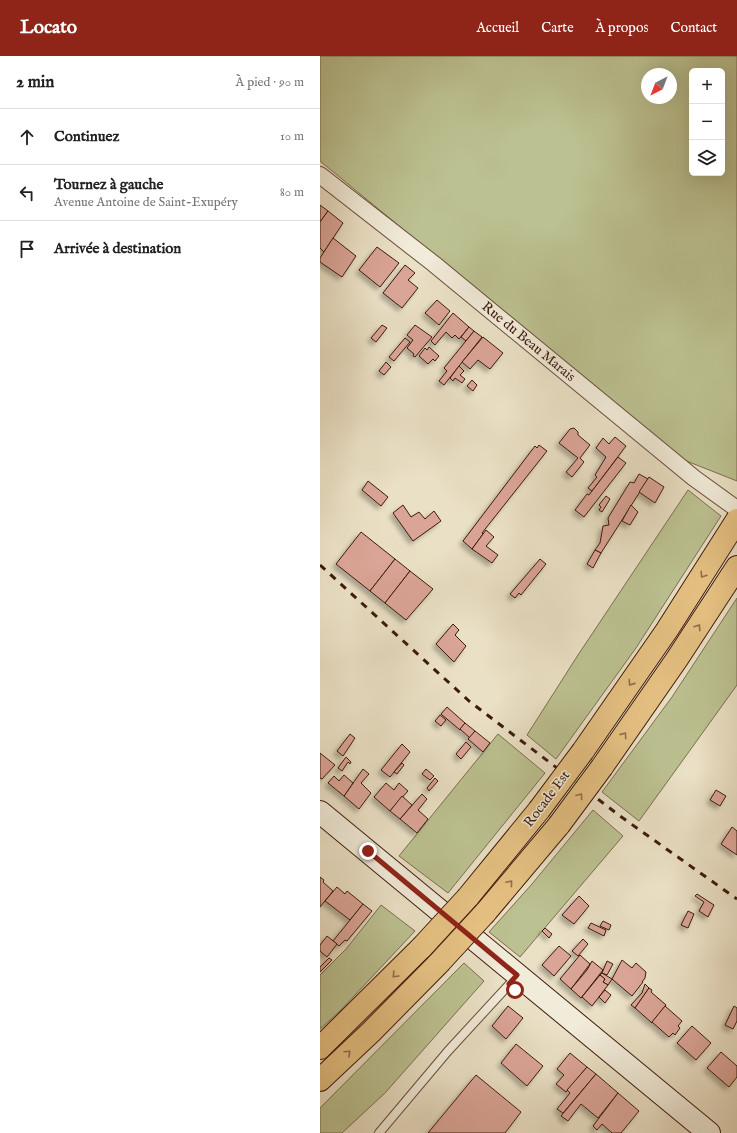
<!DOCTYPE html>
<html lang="fr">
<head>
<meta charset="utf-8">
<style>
	body { margin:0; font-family:"IM FELL English",serif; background:#f6f6f6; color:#222 }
	.controls { position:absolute; right:12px; top:12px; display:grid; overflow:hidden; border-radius:6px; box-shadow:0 4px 16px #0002 }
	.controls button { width:36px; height:36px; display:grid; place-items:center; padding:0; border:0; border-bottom:1px solid #e0e0e0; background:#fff; color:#222; font:20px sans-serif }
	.compass { position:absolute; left:321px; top:12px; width:36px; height:36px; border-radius:50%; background:#fff; box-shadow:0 4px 16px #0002; rotate:222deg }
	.stop { position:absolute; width:12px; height:12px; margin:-9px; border:3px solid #8f2418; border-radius:50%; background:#fff }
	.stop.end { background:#8f2418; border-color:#fff; box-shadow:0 1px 4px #0008 }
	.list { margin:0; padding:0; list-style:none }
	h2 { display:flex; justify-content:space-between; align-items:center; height:52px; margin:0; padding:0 16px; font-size:17px }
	h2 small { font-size:13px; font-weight:400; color:#767676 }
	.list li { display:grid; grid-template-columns:26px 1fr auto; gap:12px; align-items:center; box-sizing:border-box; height:56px; padding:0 16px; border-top:1px solid #e0e0e0 }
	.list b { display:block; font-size:15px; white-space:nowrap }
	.list p { margin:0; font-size:13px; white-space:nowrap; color:#767676 }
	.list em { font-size:13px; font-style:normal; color:#767676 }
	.icon { flex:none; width:22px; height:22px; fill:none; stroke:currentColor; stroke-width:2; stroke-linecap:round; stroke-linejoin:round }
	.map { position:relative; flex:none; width:417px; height:1077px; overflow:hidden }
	header { display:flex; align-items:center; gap:24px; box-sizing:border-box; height:56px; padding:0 20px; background:#8f2418; color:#fff }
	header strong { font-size:19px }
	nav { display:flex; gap:22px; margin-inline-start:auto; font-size:14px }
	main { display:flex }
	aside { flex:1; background:#fff }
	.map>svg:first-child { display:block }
	.green { fill:#bcc191; stroke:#7c6e4f; fill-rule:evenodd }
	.building { fill:#daa496; stroke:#3d1a0d; filter:url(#shadow) }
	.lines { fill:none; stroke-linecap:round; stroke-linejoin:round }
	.service-casing { stroke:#684c3b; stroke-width:10 }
	.minor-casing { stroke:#684c3b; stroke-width:18 }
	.secondary-casing { stroke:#3d1a0d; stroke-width:24 }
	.motorway-casing { stroke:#3d1a0d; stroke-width:24 }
	.service { stroke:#f1ebd9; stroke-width:8 }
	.minor { stroke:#f1ebd9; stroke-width:16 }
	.secondary { stroke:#f1ebd9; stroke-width:22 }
	.motorway { stroke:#e5c082; stroke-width:22 }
	.rail { stroke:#3d1a0d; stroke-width:3; stroke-dasharray:7 7; stroke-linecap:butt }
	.motorway-bridge-casing { stroke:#3d1a0d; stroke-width:24; stroke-linecap:butt }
	.motorway-bridge { stroke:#e5c082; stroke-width:22 }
	.oneway { stroke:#916d48 }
	.route { stroke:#8f2418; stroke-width:5 }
	.labels { text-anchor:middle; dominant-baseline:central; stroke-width:3; stroke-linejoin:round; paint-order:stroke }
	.street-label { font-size:14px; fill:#3d1a0d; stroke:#f1ebd9 }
</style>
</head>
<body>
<header>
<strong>Locato</strong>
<nav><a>Accueil</a><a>Carte</a><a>À propos</a><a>Contact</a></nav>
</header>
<main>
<aside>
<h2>2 min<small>À pied · 90 m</small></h2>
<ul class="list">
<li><svg class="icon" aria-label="ahead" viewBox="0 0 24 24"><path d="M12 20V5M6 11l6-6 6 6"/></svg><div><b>Continuez</b></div><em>10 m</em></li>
<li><svg class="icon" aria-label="left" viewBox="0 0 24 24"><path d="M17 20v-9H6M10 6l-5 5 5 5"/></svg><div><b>Tournez à gauche</b><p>Avenue Antoine de Saint-Exupéry</p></div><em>80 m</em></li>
<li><svg class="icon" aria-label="arrive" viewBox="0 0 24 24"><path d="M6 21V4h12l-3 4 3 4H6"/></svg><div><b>Arrivée à destination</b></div></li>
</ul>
</aside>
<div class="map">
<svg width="417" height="1077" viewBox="0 0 417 1077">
	<defs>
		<filter id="shadow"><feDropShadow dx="-3.5" dy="3.5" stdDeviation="2" flood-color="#0004"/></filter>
	</defs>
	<rect width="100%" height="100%" fill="#eae0c5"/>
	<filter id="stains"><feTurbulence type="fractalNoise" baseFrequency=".005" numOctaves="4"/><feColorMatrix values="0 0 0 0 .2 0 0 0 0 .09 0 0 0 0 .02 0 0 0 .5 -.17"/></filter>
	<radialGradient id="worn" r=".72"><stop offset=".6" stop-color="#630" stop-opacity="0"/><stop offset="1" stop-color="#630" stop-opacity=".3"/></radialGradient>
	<g class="green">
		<path d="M0,0H417V425L364,404L0,105ZM372,15H402V117H372ZM327,18H351V42H327Z"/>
		<polygon points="368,434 401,460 316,592 236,703 207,679 258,599"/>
		<polygon points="417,542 417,629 319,765 282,736 352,641"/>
		<polygon points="178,678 225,717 128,837 79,800"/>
		<polygon points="273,754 303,780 200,901 169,876 212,828"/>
		<polygon points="61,849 95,875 20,955 0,973 0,919 26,893"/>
		<polygon points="144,907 164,925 65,1037 22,1077 0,1077 0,1052"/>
	</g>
	<g class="building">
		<polygon points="0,149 8,155 0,166"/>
		<polygon points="8,155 23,167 4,196 0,192 0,166"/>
		<polygon points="13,182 36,200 22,221 0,206 0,202"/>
		<polygon points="57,191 79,207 60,231 39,214"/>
		<polygon points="85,209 95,217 88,224 98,232 82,252 63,237"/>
		<polygon points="117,244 130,255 119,269 105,257"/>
		<polygon points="133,257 149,271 139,283 135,279 132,282 126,276 115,289 111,285"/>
		<polygon points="62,269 67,272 56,286 51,282"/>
		<polygon points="95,269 112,281 95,301 93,300 94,298 87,292 93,284 87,279"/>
		<polygon points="149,271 154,275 146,285 141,281"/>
		<polygon points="154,275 162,281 124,329 119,325 127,315 124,312"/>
		<polygon points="163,281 183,297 170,313 158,304 150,313 142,306"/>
		<polygon points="85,282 90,286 74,305 69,301"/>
		<polygon points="109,291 119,300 115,305 113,303 108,308 99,300 105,292 107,294"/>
		<polygon points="66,306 71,311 64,319 59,315"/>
		<polygon points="139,310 144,315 140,319 145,323 142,327 135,322 133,325 130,322"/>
		<polygon points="152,324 157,329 153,335 147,330"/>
		<polygon points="254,372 258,376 258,379 270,389 260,402 264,406 252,421 246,416 258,402 239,387 250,373"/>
		<polygon points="295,381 306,390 272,435 268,432 277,421 275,419 286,401 276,392 283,382 289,388"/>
		<polygon points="219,389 227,395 162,477 163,478 152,493 143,485 215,390 217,392"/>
		<polygon points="298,401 306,407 264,461 255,454 267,438 269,439"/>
		<polygon points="319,418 328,423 281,497 275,494 280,487 283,470 289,469 288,462 310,426 314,427"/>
		<polygon points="329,421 344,431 335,447 319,436"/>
		<polygon points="48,425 68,441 61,450 42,434"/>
		<polygon points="286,440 290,443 282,456 279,454 281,451 279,449"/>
		<polygon points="83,449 91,461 99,456 105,463 114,455 121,465 93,485 73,457"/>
		<polygon points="311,449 318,456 310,469 302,465"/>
		<polygon points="166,474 174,481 166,490 178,499 172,507 152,493"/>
		<polygon points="41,476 75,503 50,535 16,508"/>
		<polygon points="275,494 281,497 273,512 267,508"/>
		<polygon points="75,503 90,515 65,547 50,535"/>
		<polygon points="220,503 226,508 201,539 199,537 195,542 190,538"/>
		<polygon points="90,515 113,533 86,564 65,547"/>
		<polygon points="133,568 139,574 135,579 146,590 134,606 116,588"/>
		<polygon points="127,651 145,667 140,674 121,658"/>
		<polygon points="120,659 126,664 121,670 115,665"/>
		<polygon points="145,667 155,675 150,682 140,673"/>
		<polygon points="155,675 170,687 163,696 148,683"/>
		<polygon points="30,678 35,682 23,700 17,695"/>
		<polygon points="146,686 151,691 141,703 136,698"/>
		<polygon points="82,688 90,696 70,721 61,714"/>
		<polygon points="0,697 15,709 2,723 0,722"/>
		<polygon points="26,701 31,706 30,708 28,706 22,715 18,712"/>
		<polygon points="82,707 84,709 77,718 74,716"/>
		<polygon points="43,713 49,718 41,727 51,737 39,753 24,740"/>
		<polygon points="106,713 114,720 110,724 102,718"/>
		<polygon points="24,719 33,727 24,740 8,727 14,720 19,725"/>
		<polygon points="115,722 118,725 109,735 107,732"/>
		<polygon points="66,727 74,734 79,727 88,735 70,755 54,741"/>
		<polygon points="396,734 406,740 400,750 390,744"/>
		<polygon points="102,738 107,743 98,754 108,763 97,777 80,763"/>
		<polygon points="82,740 92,749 80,763 70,755"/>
		<polygon points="412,771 417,775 417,799 401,788"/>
		<polygon points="0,821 4,824 3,826 13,835 0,851"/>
		<polygon points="17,831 25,838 27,835 43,848 30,864 5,845"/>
		<polygon points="377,838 394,849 388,861 379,855 384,846 375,840"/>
		<polygon points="259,840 269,850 254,868 242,859"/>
		<polygon points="43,848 52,855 27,885 25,884 19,890 13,885"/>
		<polygon points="368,855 374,858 368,872 361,869"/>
		<polygon points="283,865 291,869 289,874 280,870"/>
		<polygon points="271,867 286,874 284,880 268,872"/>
		<polygon points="225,872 232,878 229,882 222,875"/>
		<polygon points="7,880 17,888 7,901 0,895 0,889"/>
		<polygon points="263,883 268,888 258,900 252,895"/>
		<polygon points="239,890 251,900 234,920 222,909"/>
		<polygon points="260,899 270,908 251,933 240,923"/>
		<polygon points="9,902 12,904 0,916 0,911"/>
		<polygon points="302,904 312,912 316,907 326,916 325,922 322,926 323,926 312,940 292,923"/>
		<polygon points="272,905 283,914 261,942 251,933 267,914"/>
		<polygon points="287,905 293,908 287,919 282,917"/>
		<polygon points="282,917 292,923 288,929 283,926 285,923 280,919"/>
		<polygon points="280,919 285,923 283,926 288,929 272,950 262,941"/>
		<polygon points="325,928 329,932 315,952 311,949 322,937"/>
		<polygon points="329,932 332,934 331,936 346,949 332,967 315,952"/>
		<polygon points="285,934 291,939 285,947 279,941"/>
		<polygon points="188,950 203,962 186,983 172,970"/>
		<polygon points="345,950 362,965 358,970 360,972 355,979 353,977 349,981 332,966"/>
		<polygon points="414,950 417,952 417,965 413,973 405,969"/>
		<polygon points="372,970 391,987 376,1004 357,987"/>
		<polygon points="196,988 223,1010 207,1030 181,1007"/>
		<polygon points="401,996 417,1010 417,1021 409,1031 387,1012"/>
		<polygon points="250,997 267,1011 246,1036 236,1028 244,1019 237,1013"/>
		<polygon points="267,1011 276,1018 243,1057 237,1053 250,1037 247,1034"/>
		<polygon points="276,1018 298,1037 278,1062 261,1048 248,1065 241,1060"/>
		<polygon points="156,1019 201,1056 185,1077 108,1077"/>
		<polygon points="298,1037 319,1055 301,1077 292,1077 282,1068 277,1074 273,1070"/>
	</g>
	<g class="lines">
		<defs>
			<polyline id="service" points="59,1077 128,995 197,920"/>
			<g id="minor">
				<path id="s1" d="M0,119L114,208L374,422L417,453"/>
			</g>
			<polyline id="secondary" points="0,756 389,1077"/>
			<g id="motorway">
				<polyline points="263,695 347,574 417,464"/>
				<polyline points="282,711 357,603 417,511"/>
				<polyline points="148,841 219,754"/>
				<polyline points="165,857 239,769"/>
				<polyline points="0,992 102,891"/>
				<polyline points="0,1024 51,976 119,907"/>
			</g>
		</defs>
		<use href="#service" class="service-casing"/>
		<use href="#minor" class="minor-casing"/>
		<use href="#secondary" class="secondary-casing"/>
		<use href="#motorway" class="motorway-casing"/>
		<use href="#service" class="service"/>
		<use href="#minor" class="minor"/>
		<use href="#secondary" class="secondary"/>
		<use href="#motorway" class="motorway"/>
		<polyline class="rail" points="0,509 149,645 300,760 417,843"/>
		<defs>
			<g id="motorway-bridge">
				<polyline points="219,754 263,695"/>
				<polyline points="239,769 282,711"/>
				<polyline points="102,891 148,841"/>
				<polyline points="119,907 165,857"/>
			</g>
		</defs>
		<use href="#motorway-bridge" class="motorway-bridge-casing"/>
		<use href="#motorway-bridge" class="motorway-bridge"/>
	</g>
	<defs><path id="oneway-chevron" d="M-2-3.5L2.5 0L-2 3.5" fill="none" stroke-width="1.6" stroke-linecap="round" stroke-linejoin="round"/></defs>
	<g class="oneway">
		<use href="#oneway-chevron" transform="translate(383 519) rotate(123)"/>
		<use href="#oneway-chevron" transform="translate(378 571) rotate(-57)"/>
		<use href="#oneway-chevron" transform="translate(311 627) rotate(125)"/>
		<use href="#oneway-chevron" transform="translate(304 679) rotate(-55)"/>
		<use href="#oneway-chevron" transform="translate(260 740) rotate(-53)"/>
		<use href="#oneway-chevron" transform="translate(190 827) rotate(-50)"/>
		<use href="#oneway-chevron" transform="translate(75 919) rotate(134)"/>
		<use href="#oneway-chevron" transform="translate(28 997) rotate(-43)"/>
	</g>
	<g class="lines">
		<polyline class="route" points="48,795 197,919 189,928 195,934"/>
	</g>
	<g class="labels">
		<g class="street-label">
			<text stroke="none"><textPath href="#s1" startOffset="267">Rue du Beau Marais</textPath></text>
			<text transform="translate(227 743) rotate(-53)">Rocade Est</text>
		</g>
	</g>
	<rect width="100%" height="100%" filter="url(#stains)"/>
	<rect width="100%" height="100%" fill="url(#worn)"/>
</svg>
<div class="controls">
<button>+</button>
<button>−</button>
<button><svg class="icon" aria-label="layers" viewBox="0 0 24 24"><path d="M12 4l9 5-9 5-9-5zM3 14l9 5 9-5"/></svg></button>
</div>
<svg class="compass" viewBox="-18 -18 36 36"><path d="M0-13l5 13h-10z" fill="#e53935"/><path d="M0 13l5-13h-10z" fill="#767676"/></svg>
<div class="stop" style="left:195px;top:934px"></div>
<div class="stop end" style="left:48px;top:795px"></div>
</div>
</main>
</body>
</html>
